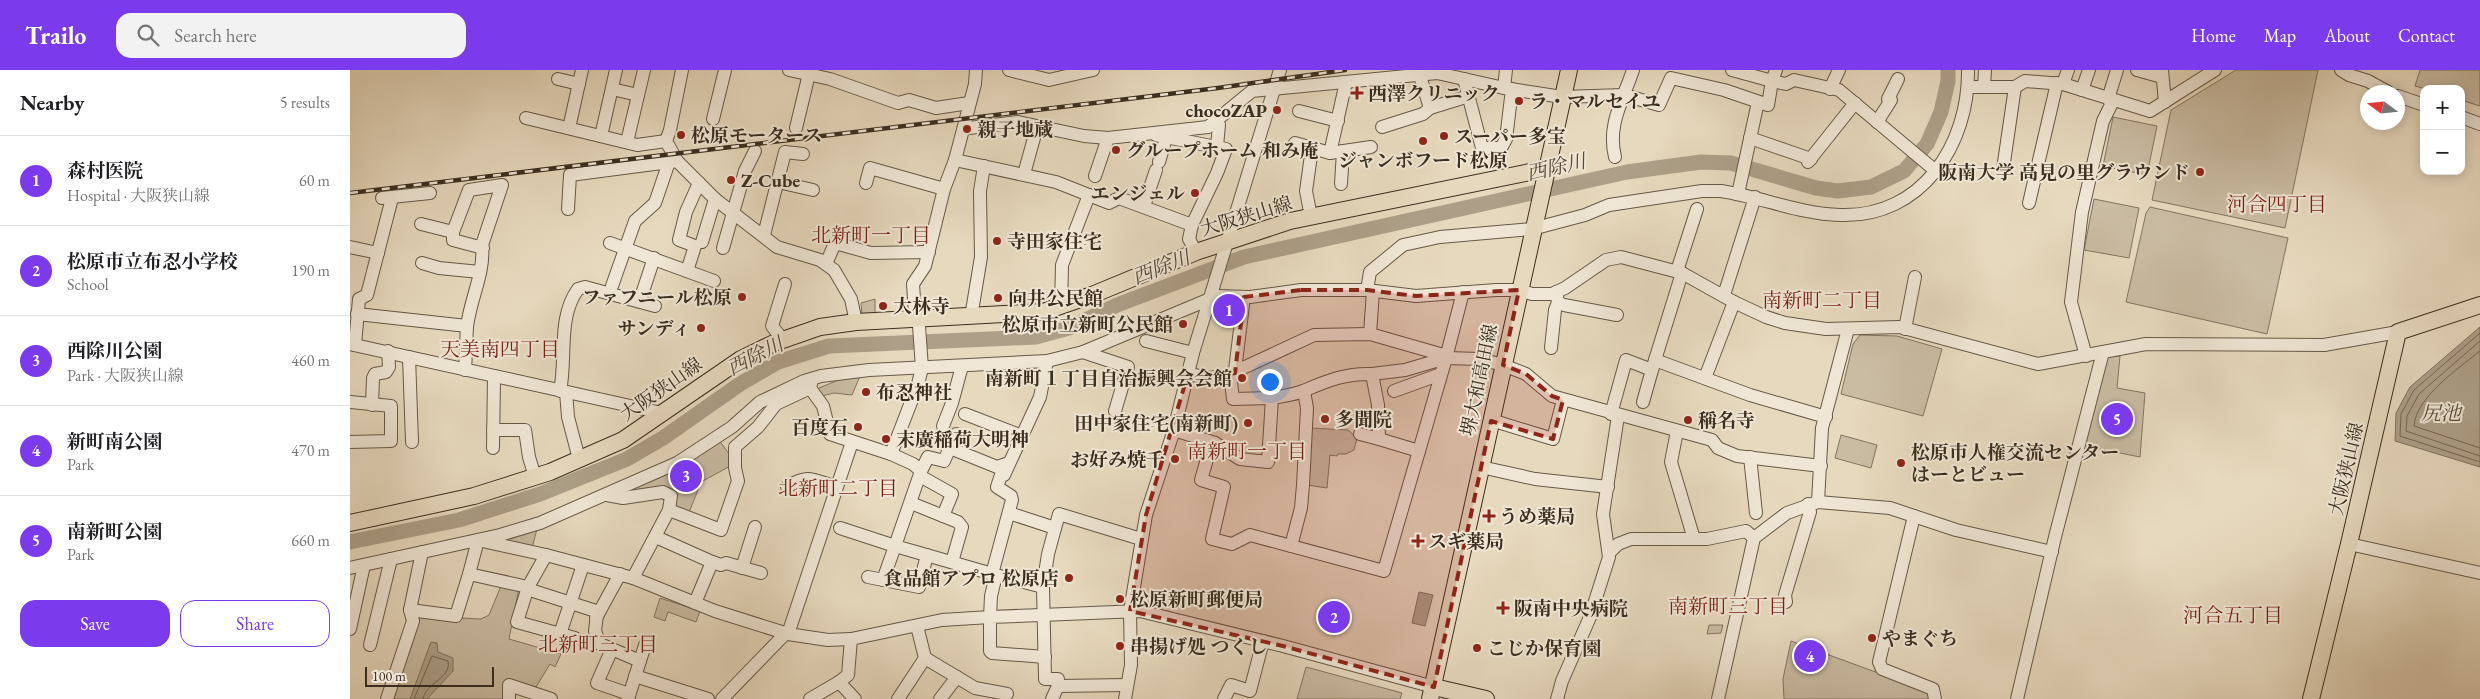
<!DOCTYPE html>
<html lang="en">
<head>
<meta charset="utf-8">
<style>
	body { margin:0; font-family:"EB Garamond","Noto Serif JP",serif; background:#f2f2f2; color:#202124 }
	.controls { position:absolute; right:15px; top:15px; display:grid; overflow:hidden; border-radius:10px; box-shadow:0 2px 12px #0003 }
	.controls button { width:45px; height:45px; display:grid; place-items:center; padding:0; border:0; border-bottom:1px solid #e0e0e0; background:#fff; color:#202124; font:25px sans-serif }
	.compass { position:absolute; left:2010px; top:15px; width:45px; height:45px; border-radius:50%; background:#fff; box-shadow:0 2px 12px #0003; rotate:285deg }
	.scale { position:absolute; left:15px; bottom:12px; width:129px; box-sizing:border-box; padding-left:5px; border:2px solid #3b2e1f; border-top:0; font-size:14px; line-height:18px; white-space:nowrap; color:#3b2e1f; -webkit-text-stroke:4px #efe6d5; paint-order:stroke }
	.you { position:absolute; left:919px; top:311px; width:18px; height:18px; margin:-12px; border:4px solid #fff; border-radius:50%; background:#1a73e8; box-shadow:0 0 0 8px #1a73e833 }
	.badge { display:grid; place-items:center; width:32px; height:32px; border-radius:50%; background:#7c3aed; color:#fff; font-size:16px; font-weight:700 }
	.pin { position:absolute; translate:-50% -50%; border:2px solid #fff; box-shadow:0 1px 5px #0006 }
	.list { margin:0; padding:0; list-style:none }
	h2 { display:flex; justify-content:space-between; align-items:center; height:65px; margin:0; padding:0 20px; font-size:21px }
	h2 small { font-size:16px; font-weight:400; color:#757577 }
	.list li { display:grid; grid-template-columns:32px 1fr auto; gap:15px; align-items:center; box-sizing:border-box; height:90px; padding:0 20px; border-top:1px solid #e0e0e0 }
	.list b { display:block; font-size:19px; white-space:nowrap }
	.list p { margin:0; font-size:16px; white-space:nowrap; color:#757577 }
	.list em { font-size:16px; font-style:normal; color:#757577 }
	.actions { display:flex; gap:10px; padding:15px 20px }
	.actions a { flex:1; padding:11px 0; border:1px solid #7c3aed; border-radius:15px; text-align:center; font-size:18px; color:#7c3aed }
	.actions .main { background:#7c3aed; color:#fff }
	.icon { flex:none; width:28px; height:28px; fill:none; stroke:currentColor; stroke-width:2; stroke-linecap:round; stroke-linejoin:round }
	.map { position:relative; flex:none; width:2130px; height:629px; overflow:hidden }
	header { display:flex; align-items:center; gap:30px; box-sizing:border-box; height:70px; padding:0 25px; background:#7c3aed; color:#fff }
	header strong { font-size:24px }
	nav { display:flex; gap:28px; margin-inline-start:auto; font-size:18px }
	.search { width:350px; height:45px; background:#f2f2f2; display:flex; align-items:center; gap:12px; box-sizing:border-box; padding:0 18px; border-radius:15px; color:#757577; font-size:19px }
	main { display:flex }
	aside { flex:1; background:#fff }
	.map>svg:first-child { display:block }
	.green { fill:#cabca3; stroke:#827561 }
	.water { fill:#ad9f88; stroke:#7f725e }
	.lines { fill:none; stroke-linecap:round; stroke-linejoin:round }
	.shore { stroke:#746654; stroke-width:1 }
	.river { stroke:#ad9f88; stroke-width:15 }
	.minor-casing { stroke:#665947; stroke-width:14 }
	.major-casing { stroke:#3b2e1f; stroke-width:18 }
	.minor { stroke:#efe6d5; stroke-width:12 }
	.major { stroke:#e7d9be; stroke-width:16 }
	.rail-casing { stroke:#3b2e1f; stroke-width:4.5 }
	.rail { stroke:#efe6d5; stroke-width:2.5; stroke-dasharray:8; stroke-linecap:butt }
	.marked { fill:#8f2418; fill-opacity:0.2; stroke:#8f2418; stroke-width:4; stroke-dasharray:10 6; stroke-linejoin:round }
	.poi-dot { fill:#8f2418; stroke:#efe6d5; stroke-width:2 }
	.labels { text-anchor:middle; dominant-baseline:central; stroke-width:4; stroke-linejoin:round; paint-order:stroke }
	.poi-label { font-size:19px; font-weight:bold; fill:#3b2e1f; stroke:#efe6d5; text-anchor:start }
	.street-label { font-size:19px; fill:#3b2e1f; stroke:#efe6d5 }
	.water-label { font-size:20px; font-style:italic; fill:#584a39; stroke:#efe6d5 }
	.neighbourhood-label { font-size:20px; fill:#7a1f14; stroke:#efe6d5 }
</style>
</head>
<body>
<header>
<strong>Trailo</strong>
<div class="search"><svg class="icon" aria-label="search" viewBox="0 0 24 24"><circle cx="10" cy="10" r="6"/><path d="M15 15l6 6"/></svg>Search here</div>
<nav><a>Home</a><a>Map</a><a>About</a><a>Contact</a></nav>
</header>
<main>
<aside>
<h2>Nearby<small>5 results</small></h2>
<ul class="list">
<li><span class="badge">1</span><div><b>森村医院</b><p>Hospital · 大阪狭山線</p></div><em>60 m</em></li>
<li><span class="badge">2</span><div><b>松原市立布忍小学校</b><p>School</p></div><em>190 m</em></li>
<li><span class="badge">3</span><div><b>西除川公園</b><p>Park · 大阪狭山線</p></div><em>460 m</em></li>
<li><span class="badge">4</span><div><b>新町南公園</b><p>Park</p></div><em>470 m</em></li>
<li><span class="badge">5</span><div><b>南新町公園</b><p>Park</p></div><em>660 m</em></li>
</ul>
<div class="actions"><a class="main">Save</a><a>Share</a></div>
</aside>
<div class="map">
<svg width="2130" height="629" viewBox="0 0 2130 629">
	<rect width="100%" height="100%" fill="#e7d9be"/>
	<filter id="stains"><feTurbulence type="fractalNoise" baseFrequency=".004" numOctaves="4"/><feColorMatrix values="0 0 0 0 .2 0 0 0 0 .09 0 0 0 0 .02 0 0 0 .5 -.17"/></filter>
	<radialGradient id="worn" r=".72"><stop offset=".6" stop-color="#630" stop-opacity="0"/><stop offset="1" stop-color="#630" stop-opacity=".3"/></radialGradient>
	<g class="green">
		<polygon points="1886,0 1968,0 1935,158 1802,130 1821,40"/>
		<polygon points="2070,0 2130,0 2130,36 2111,30 2111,19 2076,19 2065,16"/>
		<polygon points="1763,47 1807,56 1797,105 1753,96"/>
		<polygon points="1744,129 1789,138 1779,188 1734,180"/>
		<polygon points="1800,137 1938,168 1917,264 1776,232 1796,143"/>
		<polygon points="525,229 525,243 512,245 511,233"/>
		<polygon points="1510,265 1547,266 1592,279 1573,346 1491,324 1503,274"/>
		<polygon points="1759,286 1770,286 1767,318 1795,323 1790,387 1735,376 1756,289"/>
		<polygon points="510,306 502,325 484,323 472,326 468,320 469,318 496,307"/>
		<polygon points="960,358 998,360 1007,368 1004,380 996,384 988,384 987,386 980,385 977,418 957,415"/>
		<polygon points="1491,365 1527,375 1521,398 1485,388"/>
		<polygon points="369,370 382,388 382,395 351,412 340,440 337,443 325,436 325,427 275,422"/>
		<polygon points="187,459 182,478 148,470"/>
		<polygon points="151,516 169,518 159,569 211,584 205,597 200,594 186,617 155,610 154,629 39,629 66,549 70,546 131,549 139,545"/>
		<polygon points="310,528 350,541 346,552 318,542 315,551 304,547"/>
		<polygon points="1359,555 1373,555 1371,563 1357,564"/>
		<polygon points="1441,571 1580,622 1582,629 1434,629 1433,609"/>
		<polygon points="956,597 1052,623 1050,629 947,629"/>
	</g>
	<g class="water">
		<polygon points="2130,257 2130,397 2045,371 2046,343 2060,317"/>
		<polygon points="1069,522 1083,525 1075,556 1062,553"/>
		<polygon points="81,572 87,573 88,582 103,588 103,601 77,629 60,629"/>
	</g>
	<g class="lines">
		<g class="shore">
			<polyline points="2130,263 2064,320 2051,344 2050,366 2130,392"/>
			<polyline points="2130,271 2069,324 2057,346 2056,361 2130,386"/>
			<path d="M2130,281C2109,298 2066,327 2064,356L2130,378"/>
			<path d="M64,629L82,586L98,591C102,608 75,613 73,629"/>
		</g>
		<polyline class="river" points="0,472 109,450 190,424 277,389 313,368 390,314 428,292 479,276 686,267 719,258 767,235 894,187 1277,102 1351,92 1381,93 1466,118 1488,121 1521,117 1554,101 1577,74 1591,42 1598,11 1598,0"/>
		<defs>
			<g id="minor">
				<polyline points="439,0 480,9 548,33 559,30 586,38 619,33"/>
				<polyline points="659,0 699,10 743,0"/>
				<polyline points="1382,0 1422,11 1426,0"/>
				<polyline points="1787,0 1812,7"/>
				<polyline points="1812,0 1815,32"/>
				<polyline points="1991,0 1999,5 2018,11 2038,22"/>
				<polyline points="1070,6 1080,38 1119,26"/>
				<polyline points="208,9 229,14"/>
				<polyline points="1114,9 1132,78 1151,78 1156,69 1162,19"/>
				<polyline points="1713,14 1718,0"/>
				<polyline points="1618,17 1665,17 1675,11 1713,14 1800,41 1865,0"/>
				<polyline points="1634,17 1635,0"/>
				<polyline points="1154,18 1156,0"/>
				<polyline points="262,19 288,25"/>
				<polyline points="1480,19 1489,0"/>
				<polyline points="1732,20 1739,0"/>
				<polyline points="2048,26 2074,35"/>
				<polyline points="1758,29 1767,0"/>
				<polyline points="949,41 988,51"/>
				<polyline points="2111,47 2130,54"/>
				<polyline points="176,48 287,75 316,71"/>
				<polyline points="363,49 375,0"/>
				<polyline points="865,52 869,55 867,76"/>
				<polyline points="1527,52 1541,30 1538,29 1548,9"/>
				<polyline points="1032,57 1073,44 1080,38"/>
				<polyline points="219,58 232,0"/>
				<polyline points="446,58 459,4"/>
				<polyline points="619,58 668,52 734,66 758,68"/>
				<polyline points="806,65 876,79 867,103 842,155"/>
				<polyline points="251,66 266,0"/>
				<polyline points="1400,68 1461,89"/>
				<polyline points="277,72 294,0"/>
				<polyline points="945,73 980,83 1021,77"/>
				<polyline points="980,83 996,12"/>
				<path d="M1265,87C1257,55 1273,30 1283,0"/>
				<polyline points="605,90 706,112 759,133 769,128 842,155 839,169 846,182"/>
				<polyline points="327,91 316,71 320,60 332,0"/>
				<polyline points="809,92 816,68"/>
				<polyline points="1458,92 1505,33"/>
				<polyline points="1653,99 1665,17"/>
				<polyline points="674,104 684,68"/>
				<polyline points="745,106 758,68 858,57 902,21 1087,3 1154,18 1212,27 1274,25 1309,35 1321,8 1374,20 1418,35 1422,11 1436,14 1444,10 1489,20 1587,102"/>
				<polyline points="428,112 463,120"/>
				<polyline points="516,113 520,98 594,119"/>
				<polyline points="991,114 993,81"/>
				<polyline points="1388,124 1408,32"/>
				<polyline points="32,128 80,123"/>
				<polyline points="1679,133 1707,13"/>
				<polyline points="794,136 806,100"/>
				<polyline points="218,139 220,105 327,91 365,129 427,177 470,190 484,200 501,229 506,252"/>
				<polyline points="961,147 956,121 962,78"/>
				<polyline points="71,154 103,162"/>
				<polyline points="414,165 435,82 453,84"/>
				<polyline points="352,172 365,129"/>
				<polyline points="260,173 364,211"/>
				<polyline points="0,177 28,183"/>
				<polyline points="373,178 395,101 405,81"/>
				<polyline points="72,193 89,198 130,202"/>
				<polyline points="476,194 485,173 521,183 579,182"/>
				<polyline points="337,201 345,176 329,170 336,142 349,113"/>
				<polyline points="1327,201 1347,139"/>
				<polyline points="262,216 285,151 305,133 319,92"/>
				<path d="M1017,220L1020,202L1053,175L1090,167L1182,159L1235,145L1259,135L1352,121H1371C1411,127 1450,144 1490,145C1572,148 1619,74 1618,0"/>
				<polyline points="1206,222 1208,232 1214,235 1267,245"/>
				<polyline points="1374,225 1405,127"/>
				<polyline points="291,227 304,188"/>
				<polyline points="711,237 712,195 739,125"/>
				<polyline points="7,244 117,256"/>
				<polyline points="621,247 631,187 630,121 634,96"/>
				<polyline points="1555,259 1565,207"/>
				<polyline points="1020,264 1023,221"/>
				<polyline points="433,270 422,256 435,214"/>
				<polyline points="796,271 843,283"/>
				<polyline points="0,274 312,343"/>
				<polyline points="5,275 9,229 17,225 42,128"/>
				<polyline points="1201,278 1205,240 1208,232"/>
				<polyline points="733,282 778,297 765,341"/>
				<polyline points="1736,286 1721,232 1732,142 1753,51 1763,31"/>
				<polyline points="59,287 62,372"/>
				<polyline points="1096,288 1113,222"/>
				<polyline points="1305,290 1332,203"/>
				<path d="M115,300C116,286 116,271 117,257C120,229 135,203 132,175L152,115L119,120L103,162V170L133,178"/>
				<polyline points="885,300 894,227"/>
				<polyline points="838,304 860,308 880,304 964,265 1020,264 1090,284 1096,288"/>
				<polyline points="880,304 883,329 922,328"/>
				<polyline points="1022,304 1055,300 1096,288"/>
				<polyline points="1355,308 1384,232"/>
				<polyline points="460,318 473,336 480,364 541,384"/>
				<path d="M210,321C217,288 207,248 228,219L235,217L305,236"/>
				<polyline points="1044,321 1091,304"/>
				<polyline points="216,322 218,347 229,389"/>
				<polyline points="0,332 41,336 41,371 0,372"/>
				<polyline points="1293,332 1302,300"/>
				<polyline points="22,335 23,308 25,304 36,302 39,297 38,281"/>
				<polyline points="615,344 672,366"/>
				<polyline points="1261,344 1276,290 1302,300 1305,290 1400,325 1476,347"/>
				<polyline points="1141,350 1203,369 1213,330"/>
				<polyline points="593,356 602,333 612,296"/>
				<polyline points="143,360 175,360 179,387 185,407"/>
				<path d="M824,360L865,373L890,389L918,392L922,328C932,326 944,325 953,321C977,311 995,303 1022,304L1028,335L1029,369L1069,381L1096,288L1130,289L1153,295L1176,304L1202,326L1362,370L1368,378L1387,386L1471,396"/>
				<polyline points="1327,361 1321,392 1344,469"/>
				<polyline points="1010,364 1029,369"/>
				<polyline points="865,373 857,389 851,410 874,417 862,469 882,474 900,465 1034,501 1069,381"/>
				<polyline points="143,378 144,306"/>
				<polyline points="600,378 647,397 659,393"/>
				<polyline points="1400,387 1406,443"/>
				<polyline points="1131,397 1185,409 1258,417"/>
				<polyline points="571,401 578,387 594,391 606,364"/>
				<polyline points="570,406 602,424 593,446"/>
				<path d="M437,417C458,403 464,410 486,417"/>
				<polyline points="257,425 273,428 313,422 321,426 319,440 283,508"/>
				<polyline points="1468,432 1472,358 1498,259"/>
				<polyline points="561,433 608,452 612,457 602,492"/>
				<polyline points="319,440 371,460 388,411 385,398 385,377 408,357 426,334 460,318 462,310"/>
				<polyline points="659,443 705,458"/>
				<polyline points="1564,446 1529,592 1532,599 1583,619 1585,629"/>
				<polyline points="490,458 545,476 533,510"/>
				<polyline points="306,467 362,492 371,495 376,493 411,503"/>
				<polyline points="1999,474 2130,503"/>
				<polyline points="941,476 951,438 953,415 957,338 954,321"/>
				<polyline points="1260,482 1268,474 1281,469 1357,469 1396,461 1404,468"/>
				<polyline points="0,498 150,465 190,453 327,393 382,357 410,332 454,311 471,306 519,300 697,291 733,282 867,226 900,227 951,220 1017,220 1066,226 1146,220 1169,220 1182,224 1202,224 1215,218 1256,190 1271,187 1332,203 1384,232 1416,247 1435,253 1476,259 1550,257 1688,294 1796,274 1974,275 2048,262"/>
				<polyline points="392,498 405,457"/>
				<polyline points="119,504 128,470 196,485"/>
				<polyline points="642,504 662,430 661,426 647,417 651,405 654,405 690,327 697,291"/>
				<polyline points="646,505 693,517"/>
				<polyline points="518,507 569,517 577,485"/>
				<polyline points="177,519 249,542"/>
				<polyline points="1436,532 1435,525 1460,442 1458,434"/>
				<polyline points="345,533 362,492"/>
				<polyline points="60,540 106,546 119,504 178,517"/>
				<polyline points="247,545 245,561 250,574 290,591"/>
				<polyline points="246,548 270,504"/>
				<polyline points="0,559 14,495"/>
				<polyline points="210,564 233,495"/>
				<polyline points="438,564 478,570 501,569"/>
				<polyline points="225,568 167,552 178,517 196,485 283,508 365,541 438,564 502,372"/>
				<polyline points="20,575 41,489"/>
				<polyline points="262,579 247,613 279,624"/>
				<polyline points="695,587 642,583 640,581 640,547 790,541 933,576 1084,617"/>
				<polyline points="575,588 625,618 657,624"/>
				<polyline points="285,606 358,629"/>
				<polyline points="708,616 708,609 695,609 693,517 698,484 709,444 791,469"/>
				<polyline points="37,629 63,551 60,540 72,482"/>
				<polyline points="159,629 159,615 201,629"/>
				<polyline points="278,629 295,575"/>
				<polyline points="372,629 436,563"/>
				<polyline points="460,629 489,612"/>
				<polyline points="505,629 489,612 498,605 501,569 592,550 640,547 641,526 646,505 545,476 571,401 563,394 541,384 568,314 572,298 569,256 565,244 563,214 575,196 594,119 605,90 625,14 626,0"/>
				<polyline points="548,629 575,588 567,556"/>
				<polyline points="590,629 607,607"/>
				<polyline points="702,629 708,616 777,615"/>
				<polyline points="775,629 781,595 780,541 796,445 824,360 843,283 930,0"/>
				<polyline points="874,629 881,615 900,621 913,571"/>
				<polyline points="1207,629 1212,611 1240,547 1259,487 1253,444 1268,346"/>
				<polyline points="1368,629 1404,468 1437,443 1468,432 1540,438 1606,460 1702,482"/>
				<polyline points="1667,629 1705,467 1753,282"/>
			</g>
			<g id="major">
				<polyline points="0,453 124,426 200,402 273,370 391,289 424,273 470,257 506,252 693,242 742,225 846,182 940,151 1195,99"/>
				<polyline points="1084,617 1136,629"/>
				<polyline points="1080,629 1219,0"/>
				<polyline points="1961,629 1999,474 2048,262 2130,235"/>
			</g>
		</defs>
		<use href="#minor" class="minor-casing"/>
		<use href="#major" class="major-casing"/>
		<use href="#minor" class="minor"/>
		<use href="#major" class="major"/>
		<defs>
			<polyline id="rail" points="0,123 868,18 995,0"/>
		</defs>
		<use href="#rail" class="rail-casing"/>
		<use href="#rail" class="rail"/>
	</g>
	<path class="marked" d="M951,220H1017L1066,226L1169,220L1153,295L1176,304L1202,326L1213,330L1203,369L1141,351L1084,617L933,576L780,541L796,445L838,304L860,308L885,303L894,227Z"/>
	<g class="poi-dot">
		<path d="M1004.5 15.5h5v5h5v5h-5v5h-5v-5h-5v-5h5z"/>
		<circle cx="1169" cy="31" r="5"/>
		<circle cx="927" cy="40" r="5"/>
		<circle cx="617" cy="59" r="5"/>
		<circle cx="331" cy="65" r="5"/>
		<circle cx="1094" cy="66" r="5"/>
		<circle cx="1073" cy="71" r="5"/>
		<circle cx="766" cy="80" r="5"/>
		<circle cx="1850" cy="102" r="5"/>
		<circle cx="381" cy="110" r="5"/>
		<circle cx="845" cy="123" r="5"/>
		<circle cx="647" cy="171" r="5"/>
		<circle cx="392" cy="227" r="5"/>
		<circle cx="648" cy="228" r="5"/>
		<circle cx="533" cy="236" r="5"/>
		<circle cx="833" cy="254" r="5"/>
		<circle cx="351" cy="258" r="5"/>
		<circle cx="892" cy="308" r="5"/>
		<circle cx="516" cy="322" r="5"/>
		<circle cx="975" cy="349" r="5"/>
		<circle cx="1338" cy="350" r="5"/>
		<circle cx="898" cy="353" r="5"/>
		<circle cx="508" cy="357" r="5"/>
		<circle cx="536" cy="369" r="5"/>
		<circle cx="825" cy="389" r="5"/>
		<circle cx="1551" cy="393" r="5"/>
		<path d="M1136.5 438.5h5v5h5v5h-5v5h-5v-5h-5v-5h5z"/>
		<path d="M1065.5 463.5h5v5h5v5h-5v5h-5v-5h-5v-5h5z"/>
		<circle cx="719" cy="508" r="5"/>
		<circle cx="770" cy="529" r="5"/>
		<path d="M1150.5 530.5h5v5h5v5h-5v5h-5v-5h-5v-5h5z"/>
		<circle cx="1522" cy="568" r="5"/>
		<circle cx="770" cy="576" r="5"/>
		<circle cx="1127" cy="578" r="5"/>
	</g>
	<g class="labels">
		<g class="poi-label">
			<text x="1018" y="23">西澤クリニック</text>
			<text x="1179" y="31">ラ・マルセイユ</text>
			<text x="917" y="40" text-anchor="end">chocoZAP</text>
			<text x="627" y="59">親子地蔵</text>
			<text x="341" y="65">松原モータース</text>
			<text x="1104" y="66">スーパー多宝</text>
			<text x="776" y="80">グループホーム 和み庵</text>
			<text x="1073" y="90" text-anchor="middle">ジャンボフード松原</text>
			<text x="1840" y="102" text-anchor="end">阪南大学 高見の里グラウンド</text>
			<text x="391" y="110">Z-Cube</text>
			<text x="835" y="123" text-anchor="end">エンジェル</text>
			<text x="657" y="171">寺田家住宅</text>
			<text x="382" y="227" text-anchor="end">ファフニール松原</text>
			<text x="658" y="228">向井公民館</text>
			<text x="543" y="236">大林寺</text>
			<text x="823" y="254" text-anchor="end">松原市立新町公民館</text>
			<text x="341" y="258" text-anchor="end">サンディ</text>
			<text x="882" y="308" text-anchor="end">南新町１丁目自治振興会会館</text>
			<text x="526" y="322">布忍神社</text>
			<text x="985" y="349">多聞院</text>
			<text x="1348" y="350">稱名寺</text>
			<text x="888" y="353" text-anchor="end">田中家住宅(南新町)</text>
			<text x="498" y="357" text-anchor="end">百度石</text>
			<text x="546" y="369">末廣稲荷大明神</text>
			<text x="1561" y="382">松原市人権交流センター<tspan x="1561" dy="22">はーとビュー</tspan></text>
			<text x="815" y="389" text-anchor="end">お好み焼千</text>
			<text x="1149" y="446">うめ薬局</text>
			<text x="1078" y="471">スギ薬局</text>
			<text x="709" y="508" text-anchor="end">食品館アプロ 松原店</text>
			<text x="780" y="529">松原新町郵便局</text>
			<text x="1164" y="538">阪南中央病院</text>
			<text x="1532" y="568">やまぐち</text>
			<text x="780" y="576">串揚げ処 つくし</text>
			<text x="1137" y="578">こじか保育園</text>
		</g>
		<g class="street-label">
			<text transform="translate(896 146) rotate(-17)">大阪狭山線</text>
			<text transform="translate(1129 310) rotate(-78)">堺大和高田線</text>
			<text transform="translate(311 319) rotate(-35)">大阪狭山線</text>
			<text transform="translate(1996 399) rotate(-77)">大阪狭山線</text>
		</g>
		<g class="water-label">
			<text transform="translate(1206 97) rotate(-13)">西除川</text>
			<text transform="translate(811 197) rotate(-21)">西除川</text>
			<text transform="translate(405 286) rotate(-27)">西除川</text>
			<text x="2091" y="343">尻池</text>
		</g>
		<g class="neighbourhood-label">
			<text x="1927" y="134">河合四丁目</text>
			<text x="521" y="165">北新町一丁目</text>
			<text x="1472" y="230">南新町二丁目</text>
			<text x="150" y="279">天美南四丁目</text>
			<text x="897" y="381">南新町一丁目</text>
			<text x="488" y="418">北新町二丁目</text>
			<text x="1378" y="536">南新町三丁目</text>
			<text x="1883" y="545">河合五丁目</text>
			<text x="248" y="574">北新町三丁目</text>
		</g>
	</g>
	<rect width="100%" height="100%" filter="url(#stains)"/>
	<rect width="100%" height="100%" fill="url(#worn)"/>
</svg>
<div class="controls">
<button>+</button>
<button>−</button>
</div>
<svg class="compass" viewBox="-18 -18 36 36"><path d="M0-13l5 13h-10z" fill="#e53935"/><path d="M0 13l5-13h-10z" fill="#757577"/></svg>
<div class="scale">100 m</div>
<div class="you"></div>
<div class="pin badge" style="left:879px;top:240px">1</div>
<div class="pin badge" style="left:984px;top:547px">2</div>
<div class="pin badge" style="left:336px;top:406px">3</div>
<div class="pin badge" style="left:1460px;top:586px">4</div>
<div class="pin badge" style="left:1767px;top:349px">5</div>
</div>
</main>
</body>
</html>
